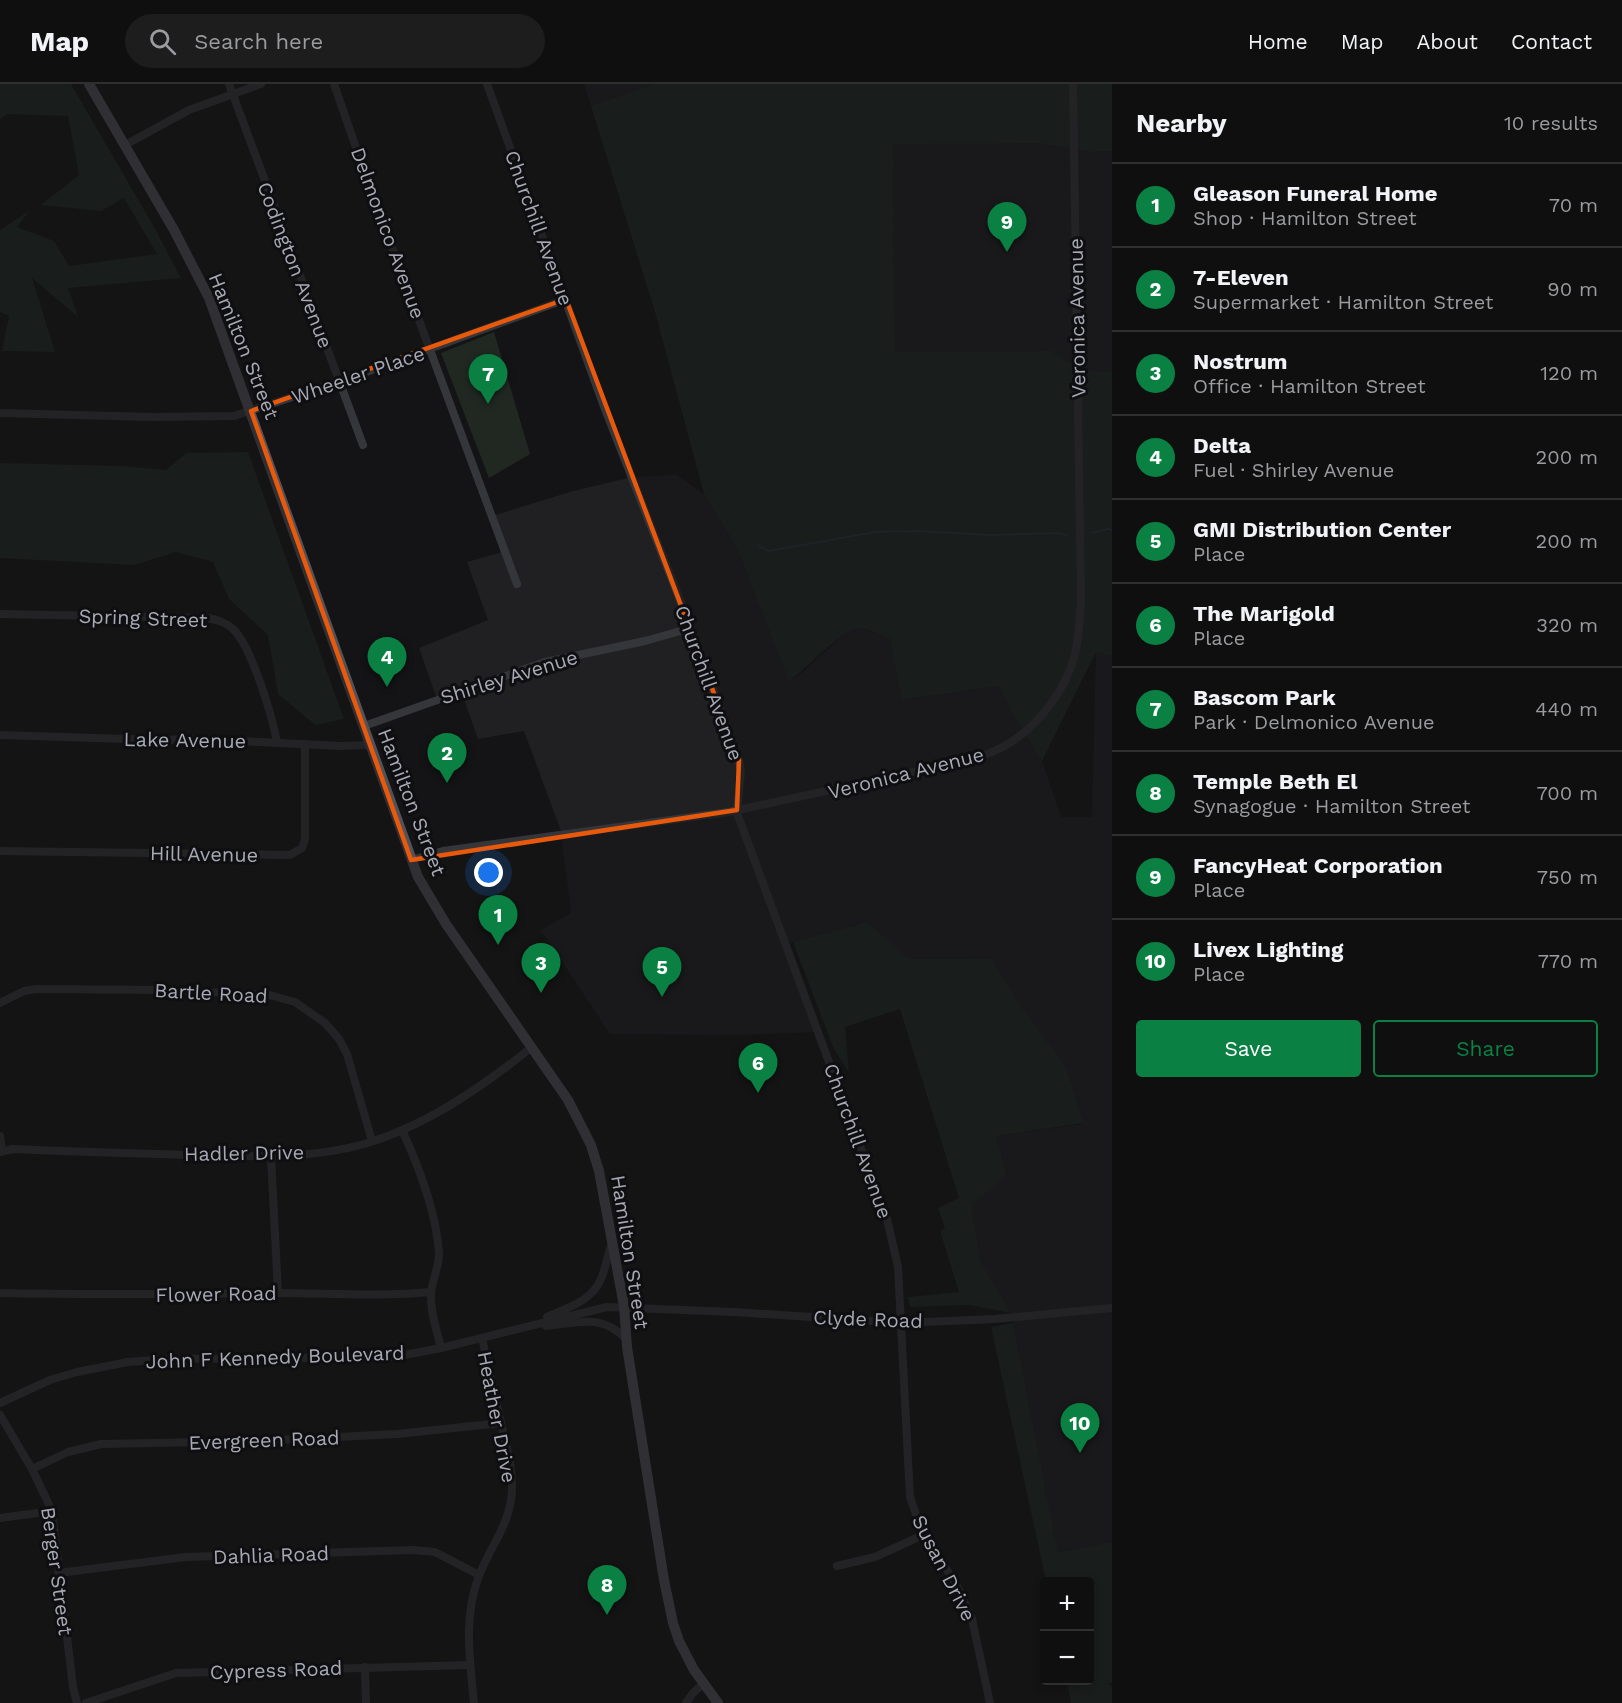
<!DOCTYPE html>
<html lang="en">
<head>
<meta charset="utf-8">
<style>
	body { margin:0; font-family:"Work Sans",sans-serif; background:#1d1d1e; color:#f1f3f6 }
	.controls { position:absolute; right:18px; bottom:18px; display:grid; overflow:hidden; border-radius:6px; box-shadow:0 3px 9px #0003 }
	.controls button { width:54px; height:54px; display:grid; place-items:center; padding:0; border:0; border-bottom:2px solid #2f2f30; background:#0f0f10; color:#f1f3f6; font:30px sans-serif }
	.you { position:absolute; left:489px; top:789px; width:21px; height:21px; margin:-15px; border:4px solid #fff; border-radius:50%; background:#1a73e8; box-shadow:0 0 0 9px #1a73e833 }
	.badge { display:grid; place-items:center; width:39px; height:39px; border-radius:50%; background:#0b8043; color:#fff; font-size:20px; font-weight:700 }
	.pin { position:absolute; translate:-50% -50px; filter:drop-shadow(0 2px 3px #0008) }
	.pin::after { content:''; position:absolute; top:32px; width:21px; height:18px; background:inherit; clip-path:polygon(0 0,100% 0,50% 100%) }
	.list { margin:0; padding:0; list-style:none }
	h2 { display:flex; justify-content:space-between; align-items:center; height:78px; margin:0; padding:0 24px; font-size:26px }
	h2 small { font-size:20px; font-weight:400; color:#9b9c9f }
	.list li { display:grid; grid-template-columns:39px 1fr auto; gap:18px; align-items:center; box-sizing:border-box; height:84px; padding:0 24px; border-top:2px solid #2f2f30 }
	.list b { display:block; font-size:22px; white-space:nowrap }
	.list p { margin:0; font-size:20px; white-space:nowrap; color:#9b9c9f }
	.list em { font-size:20px; font-style:normal; color:#9b9c9f }
	.actions { display:flex; gap:12px; padding:18px 24px }
	.actions a { flex:1; padding:14px 0; border:2px solid #0b8043; border-radius:6px; text-align:center; font-size:21px; color:#0b8043 }
	.actions .main { background:#0b8043; color:#fff }
	.icon { flex:none; width:33px; height:33px; fill:none; stroke:currentColor; stroke-width:2; stroke-linecap:round; stroke-linejoin:round }
	.map { position:relative; flex:none; width:1112px; height:1619px; overflow:hidden }
	header { display:flex; align-items:center; gap:36px; box-sizing:border-box; height:84px; padding:0 30px; background:#0f0f10; border-bottom:2px solid #2f2f30 }
	header strong { font-size:28px }
	nav { display:flex; gap:33px; margin-inline-start:auto; font-size:21px }
	.search { width:420px; height:54px; background:#1d1d1e; display:flex; align-items:center; gap:15px; box-sizing:border-box; padding:0 21px; border-radius:33px; color:#9b9c9f; font-size:22px }
	main { display:flex }
	aside { flex:1; background:#0f0f10 }
	.map>svg:first-child { display:block }
	.built { fill:#202023 }
	.green { fill:#212822 }
	.lines { fill:none; stroke-linecap:round; stroke-linejoin:round }
	.stream { stroke:#2d333b; stroke-width:2 }
	.minor { stroke:#35363a; stroke-width:8 }
	.major { stroke:#525259; stroke-width:10 }
	.marked { fill:none; stroke:#e8590c; stroke-width:4.5; stroke-linejoin:round }
	.labels { text-anchor:middle; dominant-baseline:central; stroke-width:6; stroke-linejoin:round; paint-order:stroke }
	.street-label { font-size:20px; fill:#a7a9b5; stroke:#0f0f11 }
</style>
</head>
<body>
<header>
<strong>Map</strong>
<div class="search"><svg class="icon" aria-label="search" viewBox="0 0 24 24"><circle cx="10" cy="10" r="6"/><path d="M15 15l6 6"/></svg>Search here</div>
<nav><a>Home</a><a>Map</a><a>About</a><a>Contact</a></nav>
</header>
<main>
<div class="map">
<svg width="1112" height="1619" viewBox="0 0 1112 1619">
	<rect width="100%" height="100%" fill="#141416"/>
	<g class="built">
		<polygon points="584,0 654,0 591,22"/>
		<polygon points="894,59 1068,59 1093,68 1112,67 1112,288 1094,289 1065,277 1052,267 895,268"/>
		<polygon points="677,391 704,410 737,464 789,597 803,588 846,548 859,543 889,554 902,616 999,602 1012,629 1042,677 1061,733 1092,733 1096,568 1112,572 1112,1458 1058,1468 1011,1229 980,1176 972,1122 1006,1091 997,1052 1082,1040 991,874 909,875 867,838 786,860 820,948 733,951 610,950 541,846 571,829 561,747 524,647 478,655 460,604 436,612 419,564 488,536 467,478 506,467 492,432 573,407 632,393"/>
	</g>
	<g class="green">
		<polygon points="0,0 71,0 154,143 181,194 68,204 78,233 32,194 55,268 2,267 9,232 0,228 0,146 29,127 17,143 54,157 69,182 157,170 124,114 101,127 41,121 79,91 68,32 8,30 0,35"/>
		<path d="M654,0H1112V67L1093,68L1040,59L894,60L895,268L1052,267C1071,282 1088,289 1112,288V572L1096,568L1042,677L1012,629L999,602L902,616L889,554C880,551 866,543 857,544C840,547 807,585 789,597L737,464L704,410L655,228L591,22Z"/>
		<polygon points="494,248 530,370 489,394 441,269"/>
		<polygon points="248,368 344,635 315,641 278,610 268,551 229,515 213,478 176,468 134,481 0,474 0,379 122,382 166,386 186,369"/>
		<polygon points="867,838 909,875 991,874 1017,918 1065,982 1083,1039 997,1052 1006,1091 972,1122 980,1176 1011,1229 970,1221 910,1223 908,1213 959,1208 940,1147 945,1144 938,1124 959,1114 900,925 845,943 849,989 833,963 793,858"/>
		<polygon points="1013,1239 1058,1468 1112,1458 1112,1599 1108,1599 1112,1603 1112,1619 1071,1619 1067,1597 1090,1596 1090,1498 1046,1497 991,1243"/>
	</g>
	<g class="lines">
		<g class="stream">
			<polyline points="1092,449 1108,445 1112,446"/>
			<polyline points="759,462 769,467 875,448 915,447 991,451 1059,449 1067,451"/>
		</g>
		<g class="minor">
			<polyline points="229,0 363,361"/>
			<polyline points="334,0 371,107 517,500"/>
			<polyline points="487,0 603,320 691,544 739,676 741,687 737,729 887,1135 898,1183 910,1413 923,1451 955,1498 972,1535 990,1619"/>
			<polyline points="125,61 189,26 261,0"/>
			<polyline points="0,329 152,333 234,332 339,298 566,215"/>
			<path d="M0,530L208,534C217,536 226,538 233,545C252,563 272,632 277,658"/>
			<polyline points="364,642 545,578 645,557 691,544"/>
			<polyline points="0,651 158,656 199,655 340,662 370,661"/>
			<polyline points="0,767 290,771 302,764 305,755 305,660"/>
			<path d="M411,776L443,767L729,728L969,676C982,672 996,668 1008,660C1039,641 1066,606 1075,570C1079,551 1080,533 1081,515L1073,0"/>
			<polyline points="0,919 24,907 36,905 164,906 269,911 295,918 325,939 339,955 347,970 372,1057"/>
			<path d="M402,1046C420,1085 436,1127 439,1169C439,1184 432,1196 431,1210C430,1228 437,1247 441,1264"/>
			<polyline points="0,1052 2,1067"/>
			<path d="M0,1068L13,1065C73,1068 132,1069 191,1071C248,1072 308,1076 364,1060C426,1042 482,1003 532,963"/>
			<polyline points="271,1073 278,1209"/>
			<path d="M0,1209C92,1211 183,1210 275,1209C327,1209 379,1213 431,1208"/>
			<path d="M547,1233C567,1224 592,1217 601,1195C606,1183 608,1170 612,1158"/>
			<path d="M546,1242C578,1239 602,1229 626,1255"/>
			<polyline points="0,1319 50,1296 77,1288 128,1278 168,1275 394,1273 441,1264 607,1223 734,1228 901,1239 995,1235 1112,1224"/>
			<polyline points="0,1331 32,1385 52,1427 73,1603 77,1619"/>
			<polyline points="32,1385 68,1368 101,1360 258,1357 397,1350 501,1339"/>
			<polyline points="0,1434 52,1427"/>
			<polyline points="837,1482 875,1473 923,1451"/>
			<polyline points="58,1489 186,1473 413,1466 435,1468 479,1491"/>
			<polyline points="365,1583 366,1619"/>
			<polyline points="86,1619 176,1589 470,1581"/>
			<path d="M474,1619C470,1577 463,1532 479,1492C488,1467 507,1444 511,1416C515,1390 506,1361 500,1335C494,1308 488,1281 482,1254"/>
			<polyline points="686,1619 693,1609 703,1600"/>
		</g>
		<polyline class="major" points="89,0 174,146 209,214 418,793 446,840 568,1016 591,1061 599,1087 624,1222 627,1263 664,1496 673,1539 679,1557 694,1586 718,1619"/>
	</g>
	<path d="M0 0H1112V1619H0ZM566,215L739,676L737,726L411,776L251,327Z" fill="#141416" fill-opacity=".55" fill-rule="evenodd"/>
	<path class="marked" d="M566,215L739,676L737,726L411,776L251,327Z"/>
	<g class="labels">
		<g class="street-label">
			<text transform="translate(539 144) rotate(70)">Churchill Avenue</text>
			<text transform="translate(388 149) rotate(70)">Delmonico Avenue</text>
			<text transform="translate(295 181) rotate(69)">Codington Avenue</text>
			<text transform="translate(1077 234) rotate(-91)">Veronica Avenue</text>
			<text transform="translate(244 262) rotate(68)">Hamilton Street</text>
			<text transform="translate(358 291) rotate(-19)">Wheeler Place</text>
			<text transform="translate(143 534) rotate(2)">Spring Street</text>
			<text transform="translate(509 593) rotate(-17)">Shirley Avenue</text>
			<text transform="translate(709 599) rotate(70)">Churchill Avenue</text>
			<text transform="translate(185 656) rotate(1)">Lake Avenue</text>
			<text transform="translate(906 689) rotate(-14)">Veronica Avenue</text>
			<text transform="translate(412 718) rotate(69)">Hamilton Street</text>
			<text transform="translate(204 770) rotate(1)">Hill Avenue</text>
			<text transform="translate(211 909) rotate(3)">Bartle Road</text>
			<text transform="translate(858 1057) rotate(70)">Churchill Avenue</text>
			<text transform="translate(244 1069) rotate(-1)">Hadler Drive</text>
			<text transform="translate(630 1168) rotate(81)">Hamilton Street</text>
			<text transform="translate(216 1210) rotate(-1)">Flower Road</text>
			<text transform="translate(868 1235) rotate(2)">Clyde Road</text>
			<text transform="translate(275 1273) rotate(-2)">John F Kennedy Boulevard</text>
			<text transform="translate(497 1333) rotate(79)">Heather Drive</text>
			<text transform="translate(264 1356) rotate(-2)">Evergreen Road</text>
			<text transform="translate(271 1471) rotate(-2)">Dahlia Road</text>
			<text transform="translate(944 1484) rotate(63)">Susan Drive</text>
			<text transform="translate(57 1487) rotate(82)">Berger Street</text>
			<text transform="translate(276 1586) rotate(-2)">Cypress Road</text>
		</g>
	</g>
</svg>
<div class="controls">
<button>+</button>
<button>−</button>
</div>
<div class="you"></div>
<div class="pin badge" style="left:498px;top:861px">1</div>
<div class="pin badge" style="left:447px;top:699px">2</div>
<div class="pin badge" style="left:541px;top:909px">3</div>
<div class="pin badge" style="left:387px;top:603px">4</div>
<div class="pin badge" style="left:662px;top:913px">5</div>
<div class="pin badge" style="left:758px;top:1009px">6</div>
<div class="pin badge" style="left:488px;top:320px">7</div>
<div class="pin badge" style="left:607px;top:1531px">8</div>
<div class="pin badge" style="left:1007px;top:168px">9</div>
<div class="pin badge" style="left:1080px;top:1369px">10</div>
</div>
<aside>
<h2>Nearby<small>10 results</small></h2>
<ul class="list">
<li><span class="badge">1</span><div><b>Gleason Funeral Home</b><p>Shop · Hamilton Street</p></div><em>70 m</em></li>
<li><span class="badge">2</span><div><b>7-Eleven</b><p>Supermarket · Hamilton Street</p></div><em>90 m</em></li>
<li><span class="badge">3</span><div><b>Nostrum</b><p>Office · Hamilton Street</p></div><em>120 m</em></li>
<li><span class="badge">4</span><div><b>Delta</b><p>Fuel · Shirley Avenue</p></div><em>200 m</em></li>
<li><span class="badge">5</span><div><b>GMI Distribution Center</b><p>Place</p></div><em>200 m</em></li>
<li><span class="badge">6</span><div><b>The Marigold</b><p>Place</p></div><em>320 m</em></li>
<li><span class="badge">7</span><div><b>Bascom Park</b><p>Park · Delmonico Avenue</p></div><em>440 m</em></li>
<li><span class="badge">8</span><div><b>Temple Beth El</b><p>Synagogue · Hamilton Street</p></div><em>700 m</em></li>
<li><span class="badge">9</span><div><b>FancyHeat Corporation</b><p>Place</p></div><em>750 m</em></li>
<li><span class="badge">10</span><div><b>Livex Lighting</b><p>Place</p></div><em>770 m</em></li>
</ul>
<div class="actions"><a class="main">Save</a><a>Share</a></div>
</aside>
</main>
</body>
</html>
